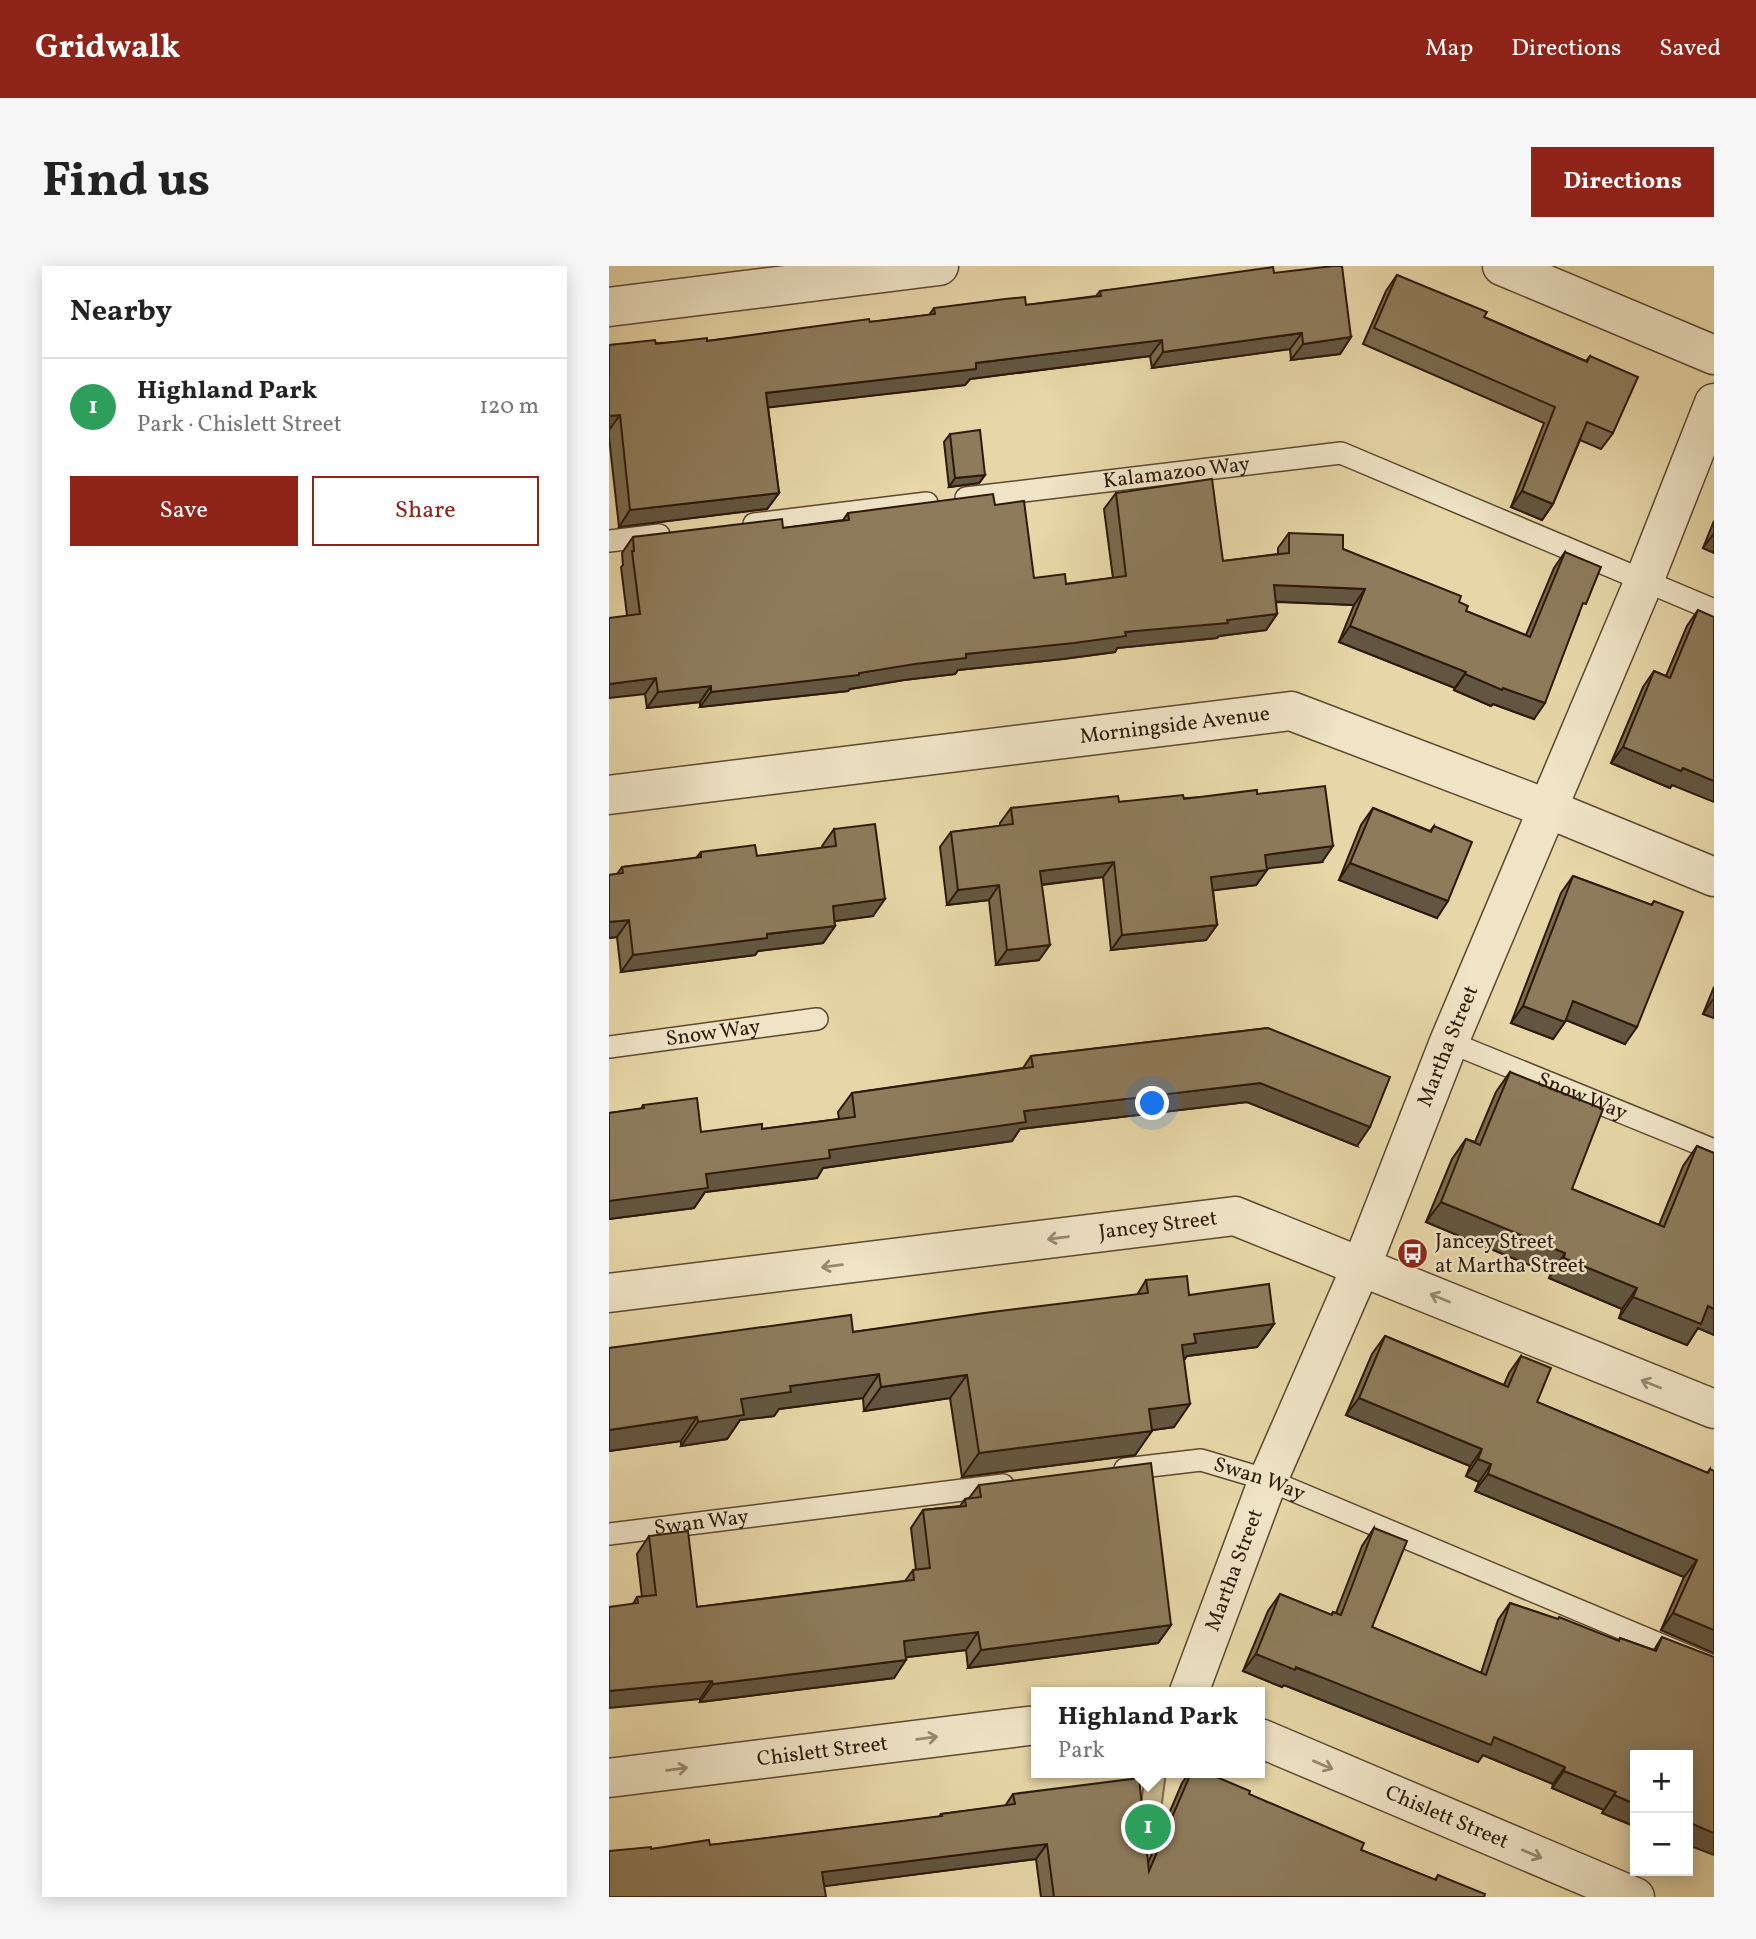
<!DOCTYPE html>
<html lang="en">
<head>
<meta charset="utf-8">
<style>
	body { margin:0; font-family:Vollkorn,serif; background:#f6f6f6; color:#222 }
	.controls { position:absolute; right:21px; bottom:21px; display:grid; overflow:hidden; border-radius:0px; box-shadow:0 4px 18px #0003 }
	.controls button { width:63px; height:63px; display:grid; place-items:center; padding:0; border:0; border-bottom:2px solid #e0e0e0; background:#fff; color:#222; font:35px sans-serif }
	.you { position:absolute; left:544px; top:838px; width:24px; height:24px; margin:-18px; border:5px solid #fff; border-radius:50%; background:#1a73e8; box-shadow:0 0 0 10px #1a73e833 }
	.badge { display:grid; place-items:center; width:46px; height:46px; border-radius:50%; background:#8f2418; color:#fff; font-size:23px; font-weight:700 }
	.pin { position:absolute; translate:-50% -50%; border:4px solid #fff; box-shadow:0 2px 7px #0006 }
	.popup { position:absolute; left:422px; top:1421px; width:234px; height:91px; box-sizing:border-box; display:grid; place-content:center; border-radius:0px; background:#fff; filter:drop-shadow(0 2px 5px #0005); font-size:23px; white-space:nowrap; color:#767676 }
	.popup b { font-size:26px; color:#222 }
	.popup::after { content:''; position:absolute; left:50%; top:100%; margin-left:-14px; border:14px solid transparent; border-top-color:#fff }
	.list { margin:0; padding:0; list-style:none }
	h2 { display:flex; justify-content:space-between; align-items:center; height:91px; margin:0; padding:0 28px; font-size:30px }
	h2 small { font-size:23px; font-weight:400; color:#767676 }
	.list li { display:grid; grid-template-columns:46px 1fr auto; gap:21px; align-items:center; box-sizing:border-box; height:98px; padding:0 28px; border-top:2px solid #e0e0e0 }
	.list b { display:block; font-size:26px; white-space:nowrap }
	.list p { margin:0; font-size:23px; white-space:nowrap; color:#767676 }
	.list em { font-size:23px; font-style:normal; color:#767676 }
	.actions { display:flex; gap:14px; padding:21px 28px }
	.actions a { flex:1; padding:16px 0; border:2px solid #8f2418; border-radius:0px; text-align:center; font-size:24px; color:#8f2418 }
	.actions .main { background:#8f2418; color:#fff }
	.map { position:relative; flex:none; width:1105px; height:1631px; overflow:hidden; border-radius:0px }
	header { display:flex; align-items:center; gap:42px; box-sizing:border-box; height:98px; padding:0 35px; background:#8f2418; color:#fff }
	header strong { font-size:33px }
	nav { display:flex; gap:38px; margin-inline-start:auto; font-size:24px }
	.intro { display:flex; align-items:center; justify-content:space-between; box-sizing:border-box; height:168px; padding:0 42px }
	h1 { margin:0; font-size:49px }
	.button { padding:18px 32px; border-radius:0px; background:#8f2418; color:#fff; font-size:24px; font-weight:700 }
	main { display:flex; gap:42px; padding:0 42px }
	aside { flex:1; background:#fff; border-radius:0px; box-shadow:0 4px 18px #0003 }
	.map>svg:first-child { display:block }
	.green { fill:#c7b68c; stroke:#7a684a; stroke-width:2 }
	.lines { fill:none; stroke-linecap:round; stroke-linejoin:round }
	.lane-casing { stroke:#5c4830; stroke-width:24 }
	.street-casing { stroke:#5c4830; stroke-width:41 }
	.lane { stroke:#efe4c6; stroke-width:21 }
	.street { stroke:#efe4c6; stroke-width:38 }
	.wall { fill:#7a6a4e; stroke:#2d1909; stroke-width:2 }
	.shaded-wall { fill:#635640; stroke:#2d1909; stroke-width:2 }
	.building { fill:#8e7b5b; stroke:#2d1909; stroke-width:2 }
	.oneway { stroke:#988971 }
	.labels { text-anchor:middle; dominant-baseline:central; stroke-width:5; stroke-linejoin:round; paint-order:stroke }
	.street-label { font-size:21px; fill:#2d1909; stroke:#efe4c6 }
	.poi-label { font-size:21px; fill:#2d1909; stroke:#efe4c6; text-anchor:start }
</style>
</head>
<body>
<header>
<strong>Gridwalk</strong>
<nav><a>Map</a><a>Directions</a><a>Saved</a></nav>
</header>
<div class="intro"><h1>Find us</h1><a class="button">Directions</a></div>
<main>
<aside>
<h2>Nearby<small></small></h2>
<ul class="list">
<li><span class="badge" style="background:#2e9e5b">1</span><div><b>Highland Park</b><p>Park · Chislett Street</p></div><em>120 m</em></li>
</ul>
<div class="actions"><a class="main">Save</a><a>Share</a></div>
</aside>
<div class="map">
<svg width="1105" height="1631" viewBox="0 0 1105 1631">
	<rect width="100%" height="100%" fill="#e7d6a7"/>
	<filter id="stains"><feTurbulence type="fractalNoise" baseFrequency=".00286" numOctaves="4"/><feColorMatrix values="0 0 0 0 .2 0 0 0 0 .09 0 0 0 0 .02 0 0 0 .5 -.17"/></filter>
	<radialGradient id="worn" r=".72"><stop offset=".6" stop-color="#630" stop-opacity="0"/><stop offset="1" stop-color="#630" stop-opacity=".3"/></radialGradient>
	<polygon class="green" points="536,1507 557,1507 540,1631 521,1631"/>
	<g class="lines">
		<defs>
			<g id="lane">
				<path id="s1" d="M357,232L732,187L1105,344"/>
				<polyline points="145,258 318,237"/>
				<polyline points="0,275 50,269"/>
				<path id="s2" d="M840,776L1105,884"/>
				<path id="s3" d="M0,781L208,753"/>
				<path id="s4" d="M516,1203L592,1194L659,1214L1105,1401"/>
				<path id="s5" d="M0,1268L394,1219"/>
			</g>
			<g id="street">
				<polyline points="893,0 1105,89"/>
				<polyline points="0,41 330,0"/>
				<path id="s6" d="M0,529L682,445L937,542L1105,611"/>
				<path id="s7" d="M0,1027L626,950L1105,1143"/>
				<path id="s8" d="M580,1426L659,1214L752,1001L840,776L1035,315L1105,137"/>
				<path id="s9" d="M651,1472L1026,1631"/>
				<path id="s10" d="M0,1512L427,1459"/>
			</g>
		</defs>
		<use href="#lane" class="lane-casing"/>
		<use href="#street" class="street-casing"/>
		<use href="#lane" class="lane"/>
		<use href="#street" class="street"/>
	</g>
	<g class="wall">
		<polygon points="665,7 742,71 731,88 682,94 681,83 543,102 541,90 361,113 356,119 159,141 170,227 158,243 10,261 0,171 0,79 98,75 320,49 325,42 417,39 487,30 491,25"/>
		<polygon points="788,9 875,51 977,95 981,90 1004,167 992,183 971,174 944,238 933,254 902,241 935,157 754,78 777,25"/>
		<polygon points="341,168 376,209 370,217 340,221 335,176"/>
		<polygon points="507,227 614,295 669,288 669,282 680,267 734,283 850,336 857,345 917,369 945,302 956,286 970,348 925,453 884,438 882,440 845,424 846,422 730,376 745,339 667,336 668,348 657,364 610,370 608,372 508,382 506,386 454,393 349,404 346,408 295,414 241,423 239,425 91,441 91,436 38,442 36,428 18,349 12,301 14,299 13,287 24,271 174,262 234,254 239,247 386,239 425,312 457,318 504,312 495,243"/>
		<polygon points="1105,255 1105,287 1094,282"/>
		<polygon points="1089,344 1063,519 1061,522 1002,497 1034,421 1045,405 1057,410 1078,360"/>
		<polygon points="648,528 713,596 657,602 658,604 647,619 604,624 608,659 597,674 502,684 494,611 433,619 430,694 387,699 380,634 338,639 331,581 342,566 391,560 391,557 402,542"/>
		<polygon points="764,542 821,565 825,560 828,652 730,614 752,559"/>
		<polygon points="225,563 264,650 225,655 226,660 214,677 149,685 146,689 12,706 8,671 0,672 0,609 8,608 13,601 87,592 92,586 148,590 214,582 213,580"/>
		<polygon points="964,610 1042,639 1045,635 1016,778 957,754 944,773 902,757 952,627"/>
		<polygon points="1105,721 1105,752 1094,748"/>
		<polygon points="659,762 748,880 638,836 411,863 403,875 214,902 208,912 96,926 85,942 0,953 0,847 32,843 34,839 92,866 153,863 230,853 229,846 243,827 414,802 422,790"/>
		<polygon points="901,806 963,923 1050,959 1074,900 1088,880 1105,887 1105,1069 1089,1062 1078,1079 1010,1052 1013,1043 940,1012 942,1008 817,956 843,893 857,873 866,876 887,826"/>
		<polygon points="537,1014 665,1058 648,1081 578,1090 575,1094 565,1161 543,1164 526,1189 353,1211 341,1132 255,1145 254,1132 170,1143 165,1150 131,1154 118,1173 72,1180 72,1175 0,1185 0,1082 244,1066 528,1029"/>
		<polygon points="776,1070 895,1119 900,1107 912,1090 928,1136 1098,1207 1101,1203 1105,1387 1052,1364 1075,1311 866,1225 870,1216 857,1210 861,1200 737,1149 763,1088"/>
		<polygon points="370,1219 562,1359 549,1377 359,1402 357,1384 297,1391 285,1412 91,1436 91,1433 24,1338 28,1331 33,1331 28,1288 40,1270 88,1341 296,1315 304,1304 307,1304 302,1262 314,1244 351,1240 356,1233 360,1232"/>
		<polygon points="765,1262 763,1361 872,1407 889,1354 901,1337 1010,1375 1011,1372 1045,1384 1053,1371 1026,1489 1026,1559 1025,1560 993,1547 995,1544 943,1522 944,1518 874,1489 869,1496 675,1419 673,1421 634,1405 659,1345 671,1328 722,1349 724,1346 727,1347 753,1280"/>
		<polygon points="580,1507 598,1507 752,1584 826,1614 829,1609 875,1631 432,1631 427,1593 215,1620 42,1583 101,1579 330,1551 332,1548 396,1540 404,1528 539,1597 573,1517"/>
	</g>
	<g class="shaded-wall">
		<polygon points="693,67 681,83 543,102 554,86"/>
		<polygon points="742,71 731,88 682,94 694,78"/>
		<polygon points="553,74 541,90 361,113 356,119 146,143 157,127 367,97"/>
		<polygon points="11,149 0,164 0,150"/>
		<polygon points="376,209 370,217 340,221 346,212"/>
		<polygon points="913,225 944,238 933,254 902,241"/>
		<polygon points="170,227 158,243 10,261 21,244"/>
		<polygon points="1105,267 1105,287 1094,282"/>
		<polygon points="665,319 756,323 745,339 654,335"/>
		<polygon points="668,348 657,364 610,370 608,372 508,382 506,386 454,393 349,404 346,408 295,414 241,423 239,425 91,441 102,426 250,407 357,388 516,366"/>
		<polygon points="741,360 857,406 846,422 730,376"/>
		<polygon points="856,408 894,422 936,437 925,453 884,438 882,440 845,424"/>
		<polygon points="47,412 36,428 0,432 0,418"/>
		<polygon points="102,420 91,436 38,442 49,426"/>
		<polygon points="1014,481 1074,502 1105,515 1105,536 1063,519 1061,522 1002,497"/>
		<polygon points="724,580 713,596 645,604 656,589"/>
		<polygon points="505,596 494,611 421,620 431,605"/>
		<polygon points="741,597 839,635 828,652 730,614"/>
		<polygon points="658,604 647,619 592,626 602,611"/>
		<polygon points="390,619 380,634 338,639 349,624"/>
		<polygon points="276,633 264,650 212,657 224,640"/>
		<polygon points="20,654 8,671 0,672 0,656"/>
		<polygon points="608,659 597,674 502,684 513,669"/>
		<polygon points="226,660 214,677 149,685 146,689 12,706 24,689 158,668"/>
		<polygon points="441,679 430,694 387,699 398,684"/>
		<polygon points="1105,732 1105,752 1094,748"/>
		<polygon points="964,735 1028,761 1016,778 952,752"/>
		<polygon points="914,740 956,756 944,773 902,757"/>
		<polygon points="651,817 761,861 748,880 638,836 411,863 403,875 214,902 208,912 96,926 85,942 0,953 0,935 97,908 415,845"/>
		<polygon points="832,936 956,987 942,1008 817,956"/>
		<polygon points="955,992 1028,1022 1013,1043 940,1012"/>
		<polygon points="1024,1031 1099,1040 1105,1043 1105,1069 1089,1062 1078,1079 1010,1052"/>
		<polygon points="665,1058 648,1081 578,1090 570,1101 573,1079 585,1068"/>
		<polygon points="270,1108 254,1132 170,1143 165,1150 131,1154 118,1173 72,1180 89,1156 132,1133 181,1120"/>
		<polygon points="358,1109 341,1132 255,1145 272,1121"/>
		<polygon points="750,1132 873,1183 861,1200 737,1149"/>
		<polygon points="581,1138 565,1161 524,1167 540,1143"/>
		<polygon points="88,1151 72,1175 0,1185 0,1164"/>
		<polygon points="543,1165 526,1189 353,1211 370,1187"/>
		<polygon points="869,1193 882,1198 870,1216 857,1210"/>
		<polygon points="879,1208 1088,1294 1075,1311 866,1225"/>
		<polygon points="1064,1347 1105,1364 1105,1387 1052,1364"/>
		<polygon points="562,1359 549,1377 359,1402 372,1384"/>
		<polygon points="369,1366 357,1384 283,1393 295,1375"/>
		<polygon points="647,1388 885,1471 956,1501 944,1518 874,1489 869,1496 675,1419 673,1421 634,1405"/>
		<polygon points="297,1394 285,1412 91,1436 104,1418"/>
		<polygon points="103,1415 91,1433 0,1442 0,1425"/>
		<polygon points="955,1505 1007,1526 995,1544 943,1522"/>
		<polygon points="1005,1529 1026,1538 1025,1560 993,1547"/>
		<polygon points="1079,1556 1105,1567 1105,1589 1079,1579"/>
		<polygon points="438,1578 427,1593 202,1622 213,1606"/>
	</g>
	<g class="building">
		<polygon points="724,0 733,0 742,71 694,78 693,67 554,86 553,74 367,97 367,103 157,127 170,227 21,244 11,149 0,150 0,79 46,74 47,78 98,72 98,75 260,53 261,56 326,48 325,42 396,33 416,31 417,39 492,30 491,25 664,1 665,7"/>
		<polygon points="788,9 878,46 875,51 978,96 981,90 1029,111 1004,167 978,156 944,238 913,225 946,141 765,62"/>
		<polygon points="371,164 376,209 346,212 341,168"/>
		<polygon points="603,213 614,295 680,287 680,267 734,269 734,283 852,330 850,336 859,340 857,345 921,371 956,286 992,301 977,338 974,337 936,437 894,422 893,424 856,408 857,406 741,360 756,323 665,319 668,348 618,354 619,357 516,366 517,370 465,377 357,388 357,392 306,398 250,407 250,409 102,426 102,420 49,426 47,412 0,418 0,352 31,348 23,285 25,285 24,271 173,253 174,262 240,254 239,247 384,228 386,239 415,235 425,312 456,308 457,318 517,310 507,227"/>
		<polygon points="1089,344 1105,351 1105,515 1074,502 1072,505 1014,481 1045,405 1061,412"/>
		<polygon points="716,520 724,580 656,589 658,604 602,611 608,659 513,669 505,596 431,605 441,679 398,684 390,619 349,624 342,566 404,558 402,542 509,530 510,536 574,529 575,533 648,524 648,528"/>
		<polygon points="764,542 822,566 825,560 863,576 839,635 741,597"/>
		<polygon points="266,558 276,633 224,640 226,660 158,668 158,672 24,689 20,654 0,656 0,609 14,607 13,601 92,591 92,586 146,579 148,590 227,580 225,563"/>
		<polygon points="964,610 1043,639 1045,635 1074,646 1028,761 964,735 956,756 914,740"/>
		<polygon points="659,762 781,811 761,861 651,817 415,845 417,856 220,884 221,892 97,908 99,922 0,935 0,847 35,842 34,839 88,832 92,866 153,858 153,863 246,851 243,827 424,801 422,790"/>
		<polygon points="901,806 994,843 963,923 1055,961 1088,880 1105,887 1105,1043 1099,1040 1092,1058 1024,1031 1028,1022 955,992 956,987 832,936 857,873 871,879"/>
		<polygon points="578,1010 580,1029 660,1018 665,1058 585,1068 587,1077 573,1079 581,1138 540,1143 543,1165 370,1187 358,1109 272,1121 270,1108 181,1120 182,1126 132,1133 135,1149 89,1156 88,1151 0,1164 0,1082 242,1049 244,1066 375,1047 539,1027 537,1014"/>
		<polygon points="776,1070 899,1121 912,1090 942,1102 928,1136 1099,1207 1101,1203 1105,1205 1105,1364 1064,1347 1088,1294 879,1208 882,1198 869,1193 873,1183 750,1132"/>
		<polygon points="542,1197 562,1359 372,1384 369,1366 295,1375 297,1394 104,1418 103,1415 0,1425 0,1341 29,1337 28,1331 47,1329 40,1270 79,1265 88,1341 305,1314 304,1304 321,1302 314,1244 357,1240 356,1233 372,1231 370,1219"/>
		<polygon points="765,1262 798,1275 763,1361 877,1409 901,1337 949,1353 950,1351 1010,1375 1011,1372 1047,1385 1053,1371 1105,1391 1105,1567 1079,1556 1079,1489 1026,1489 1026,1538 1005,1529 1007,1526 955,1505 956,1501 885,1471 882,1479 687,1401 686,1404 647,1388 671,1328 723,1349 724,1346 732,1349"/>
		<polygon points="582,1507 598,1507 641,1525 640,1528 755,1577 752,1584 827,1614 829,1609 876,1628 875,1631 445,1631 438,1578 213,1606 217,1631 0,1631 0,1585 42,1581 42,1583 100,1574 101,1579 333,1550 332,1548 406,1538 404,1528 530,1512 540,1605"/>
	</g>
	<defs><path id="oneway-shaft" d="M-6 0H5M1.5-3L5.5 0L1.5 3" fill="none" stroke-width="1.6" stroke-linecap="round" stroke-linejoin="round" transform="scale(1.75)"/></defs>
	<g class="oneway">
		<use href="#oneway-shaft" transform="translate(449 972) rotate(173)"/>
		<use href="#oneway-shaft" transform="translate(223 1000) rotate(173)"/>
		<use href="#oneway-shaft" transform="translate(831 1032) rotate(-158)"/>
		<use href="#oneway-shaft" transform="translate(1042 1118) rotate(-158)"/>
		<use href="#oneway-shaft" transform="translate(318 1472) rotate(-7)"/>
		<use href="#oneway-shaft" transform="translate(714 1499) rotate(23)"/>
		<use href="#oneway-shaft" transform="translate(68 1503) rotate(-7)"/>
		<use href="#oneway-shaft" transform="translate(923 1588) rotate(23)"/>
	</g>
	<defs>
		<symbol id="bus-disc" viewBox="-11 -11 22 22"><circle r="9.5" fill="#8f2418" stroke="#efe4c6"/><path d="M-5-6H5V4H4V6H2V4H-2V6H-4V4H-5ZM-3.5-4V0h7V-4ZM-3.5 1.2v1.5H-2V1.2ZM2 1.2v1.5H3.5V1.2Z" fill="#fff"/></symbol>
	</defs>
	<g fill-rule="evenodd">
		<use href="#bus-disc" x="786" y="970" width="35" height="35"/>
	</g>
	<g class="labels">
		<g class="street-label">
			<text stroke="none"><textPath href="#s1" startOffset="212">Kalamazoo Way</textPath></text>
			<text stroke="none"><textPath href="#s6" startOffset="570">Morningside Avenue</textPath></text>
			<text stroke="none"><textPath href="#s3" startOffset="105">Snow Way</textPath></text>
			<text stroke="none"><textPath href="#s8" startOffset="696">Martha Street</textPath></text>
			<text stroke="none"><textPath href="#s2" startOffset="144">Snow Way</textPath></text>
			<text stroke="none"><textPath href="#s7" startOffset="553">Jancey Street</textPath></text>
			<text stroke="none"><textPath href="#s4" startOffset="138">Swan Way</textPath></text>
			<text stroke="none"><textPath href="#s5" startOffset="93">Swan Way</textPath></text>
			<text stroke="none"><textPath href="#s8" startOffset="130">Martha Street</textPath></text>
			<text stroke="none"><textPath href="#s10" startOffset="215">Chislett Street</textPath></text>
			<text stroke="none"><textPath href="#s9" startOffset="203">Chislett Street</textPath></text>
		</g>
		<g class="poi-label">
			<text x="826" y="976">Jancey Street<tspan x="826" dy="24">at Martha Street</tspan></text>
		</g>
	</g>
	<rect width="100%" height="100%" filter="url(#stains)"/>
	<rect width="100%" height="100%" fill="url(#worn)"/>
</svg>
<div class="controls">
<button>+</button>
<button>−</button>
</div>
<div class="you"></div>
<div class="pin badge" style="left:539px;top:1561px;background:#2e9e5b">1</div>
<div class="popup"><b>Highland Park</b>Park</div>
</div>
</main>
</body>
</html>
